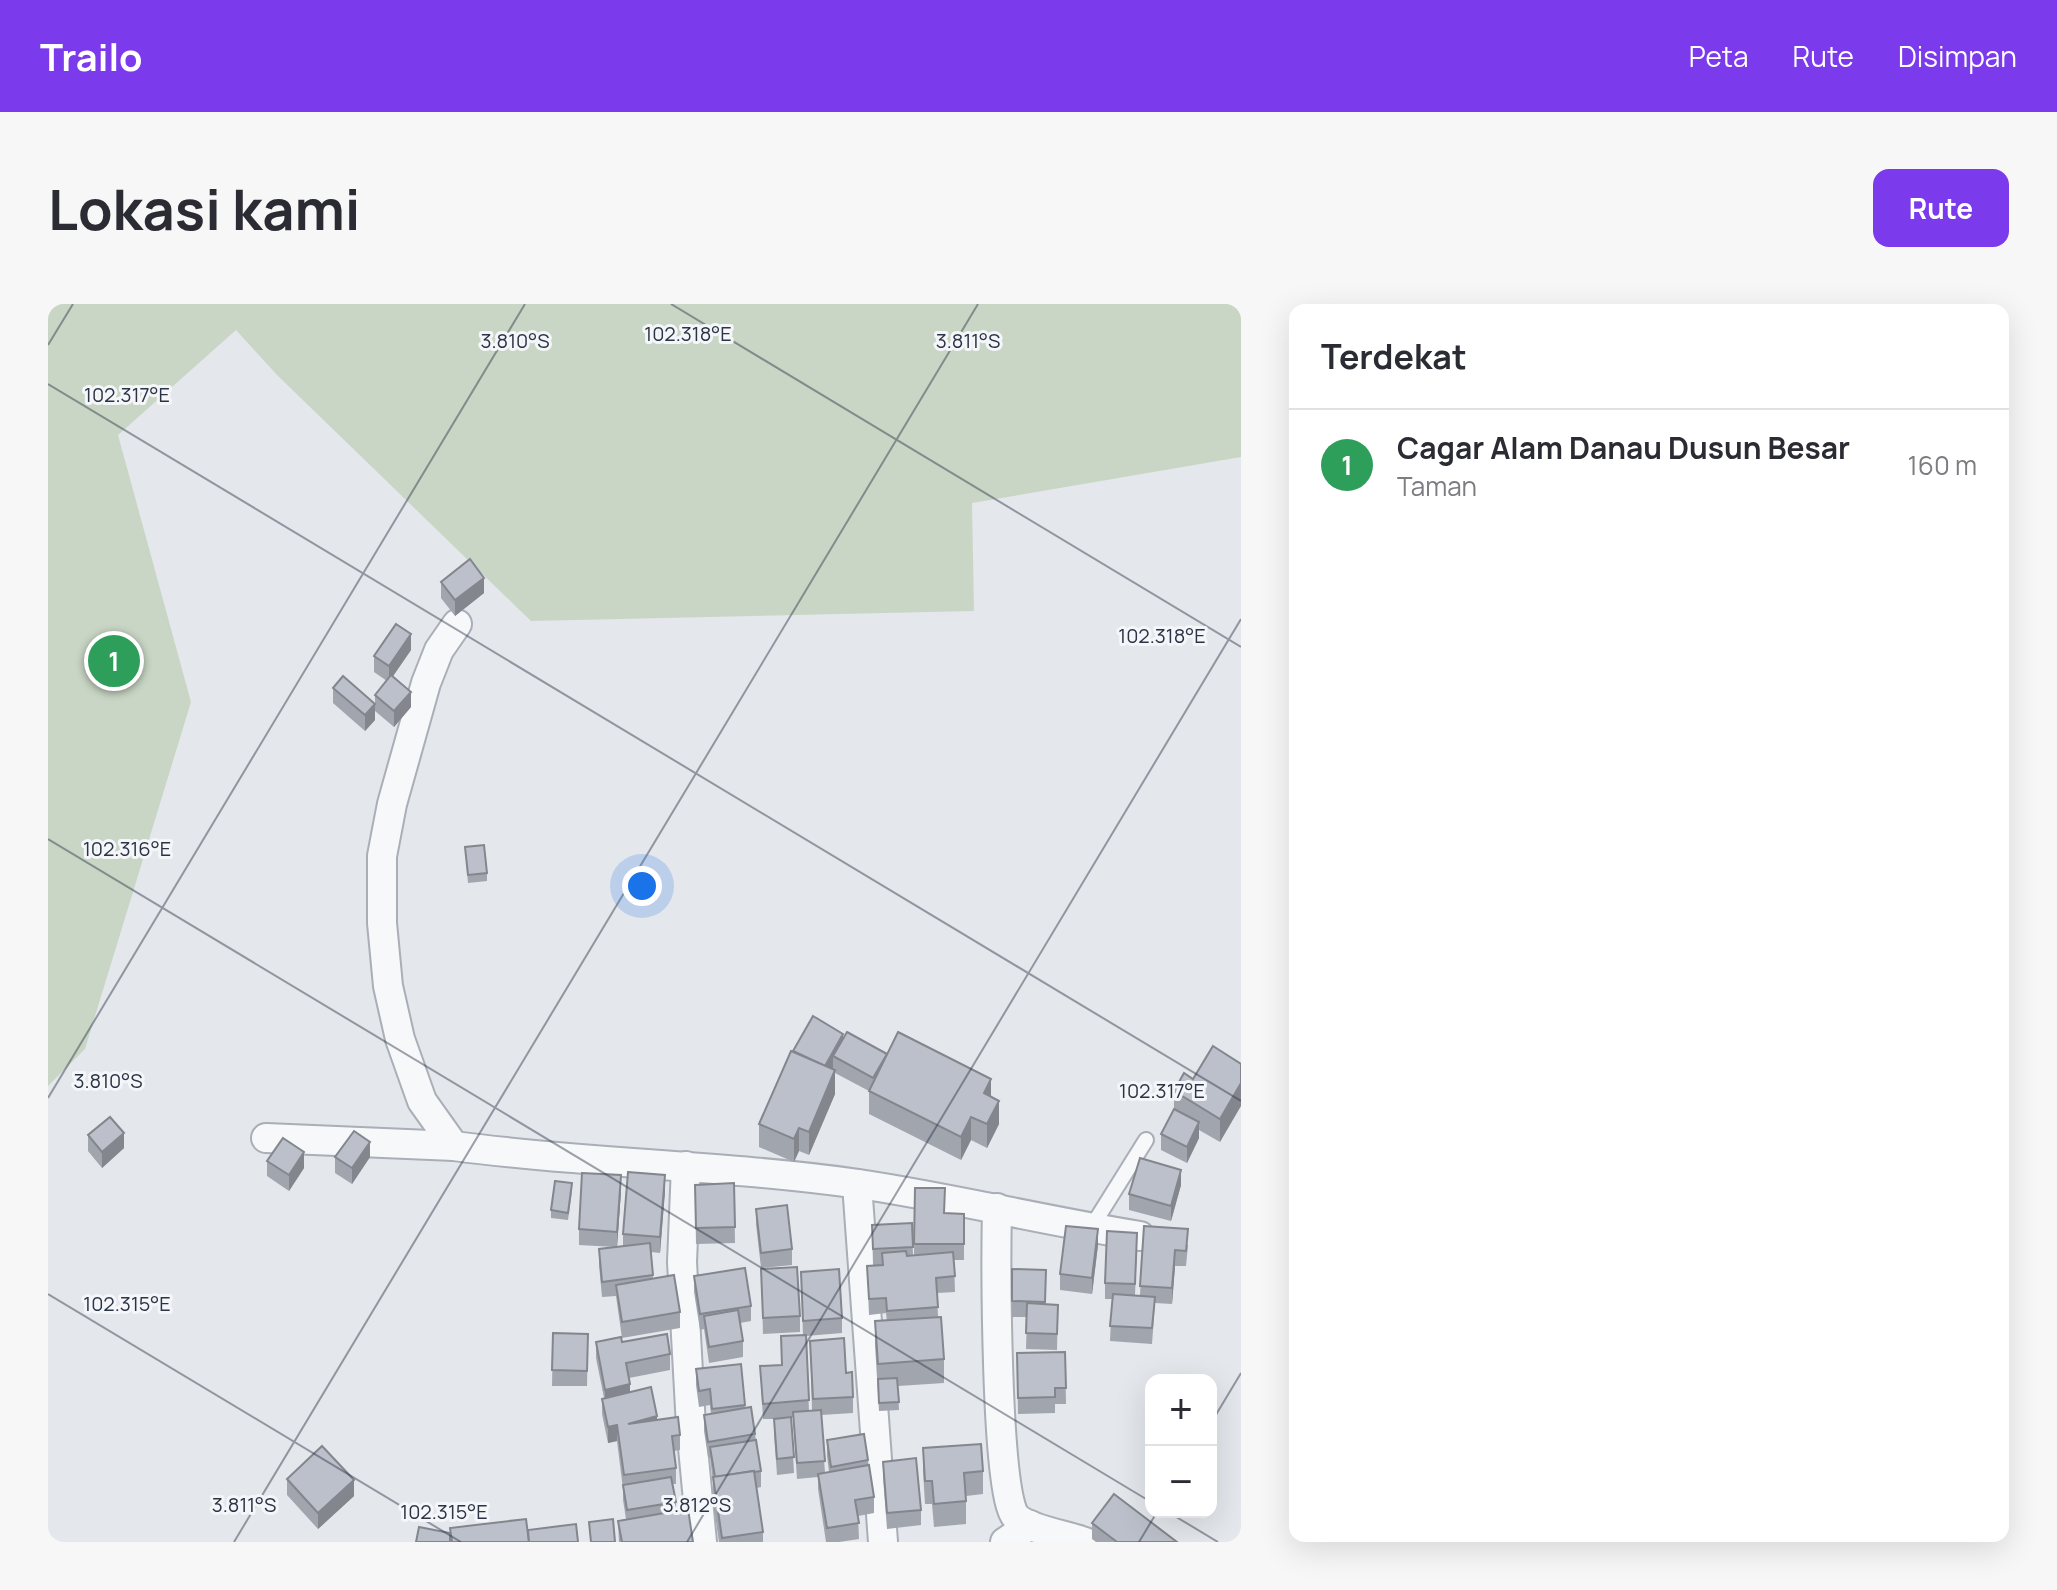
<!DOCTYPE html>
<html lang="id">
<head>
<meta charset="utf-8">
<style>
	body { margin:0; font-family:Manrope,sans-serif; background:#f7f7f7; color:#2b2b33 }
	.controls { position:absolute; right:24px; bottom:24px; display:grid; overflow:hidden; border-radius:16px; box-shadow:0 8px 32px #0002 }
	.controls button { width:72px; height:72px; display:grid; place-items:center; padding:0; border:0; border-bottom:2px solid #e1e1e2; background:#fff; color:#2b2b33; font:40px sans-serif }
	.you { position:absolute; left:594px; top:582px; width:28px; height:28px; margin:-20px; border:6px solid #fff; border-radius:50%; background:#1a73e8; box-shadow:0 0 0 12px #1a73e833 }
	.badge { display:grid; place-items:center; width:52px; height:52px; border-radius:50%; background:#7c3aed; color:#fff; font-size:26px; font-weight:700 }
	.pin { position:absolute; translate:-50% -50%; border:4px solid #fff; box-shadow:0 2px 8px #0006 }
	.list { margin:0; padding:0; list-style:none }
	h2 { display:flex; justify-content:space-between; align-items:center; height:104px; margin:0; padding:0 32px; font-size:34px }
	h2 small { font-size:26px; font-weight:400; color:#7c7c81 }
	.list li { display:grid; grid-template-columns:52px 1fr auto; gap:24px; align-items:center; box-sizing:border-box; height:112px; padding:0 32px; border-top:2px solid #e1e1e2 }
	.list b { display:block; font-size:30px; white-space:nowrap }
	.list p { margin:0; font-size:26px; white-space:nowrap; color:#7c7c81 }
	.list em { font-size:26px; font-style:normal; color:#7c7c81 }
	.map { position:relative; flex:none; width:1193px; height:1238px; overflow:hidden; border-radius:16px }
	header { display:flex; align-items:center; gap:48px; box-sizing:border-box; height:112px; padding:0 40px; background:#7c3aed; color:#fff }
	header strong { font-size:38px }
	nav { display:flex; gap:44px; margin-inline-start:auto; font-size:28px }
	.intro { display:flex; align-items:center; justify-content:space-between; box-sizing:border-box; height:192px; padding:0 48px }
	h1 { margin:0; font-size:56px }
	.button { padding:20px 36px; border-radius:16px; background:#7c3aed; color:#fff; font-size:28px; font-weight:700 }
	main { display:flex; gap:48px; padding:0 48px }
	aside { flex:1; background:#fff; border-radius:16px; box-shadow:0 8px 32px #0002 }
	.map>svg:first-child { display:block }
	.green { fill:#c9d6c5 }
	.lines { fill:none; stroke-linecap:round; stroke-linejoin:round }
	.lane-casing { stroke:#a9aeb7; stroke-width:18 }
	.street-casing { stroke:#a9aeb7; stroke-width:32 }
	.lane { stroke:#f7f8fa; stroke-width:14 }
	.street { stroke:#f7f8fa; stroke-width:28 }
	.wall { fill:#a1a5ae }
	.shaded-wall { fill:#83868d }
	.building { fill:#bbc0ca; stroke:#83868d; stroke-width:2 }
	.ticks { fill:none; stroke:#2b3445; stroke-width:2; stroke-opacity:0.45 }
	.ticks-label { font-size:20px; text-anchor:middle; fill:#2b3445; stroke:#f4f6f9; stroke-width:6; stroke-linejoin:round; paint-order:stroke }
</style>
</head>
<body>
<header>
<strong>Trailo</strong>
<nav><a>Peta</a><a>Rute</a><a>Disimpan</a></nav>
</header>
<div class="intro"><h1>Lokasi kami</h1><a class="button">Rute</a></div>
<main>
<div class="map">
<svg width="1193" height="1238" viewBox="0 0 1193 1238">
	<rect width="100%" height="100%" fill="#e4e7ec"/>
	<polygon class="green" points="0,0 1193,0 1193,153 924,199 926,307 483,317 229,71 188,26 70,131 143,398 37,745 0,782"/>
	<g class="lines">
		<defs>
			<polyline id="lane" points="1043,924 1098,836"/>
			<g id="street">
				<path d="M409,320L391,346L378,379L344,500L334,552V619L340,682L352,735L374,797L406,842C540,860 677,861 811,880C905,894 998,917 1092,932"/>
				<polyline points="218,834 406,842"/>
				<polyline points="638,862 634,958 643,1123 654,1238"/>
				<polyline points="809,880 835,1238"/>
				<path d="M949,904C948,947 947,1192 968,1213C981,1226 1019,1231 1037,1238"/>
				<polyline points="957,1238 982,1221"/>
			</g>
		</defs>
		<use href="#lane" class="lane-casing"/>
		<use href="#street" class="street-casing"/>
		<use href="#lane" class="lane"/>
		<use href="#street" class="street"/>
	</g>
	<g class="wall">
		<polygon points="393,278 436,289 407,312 393,294"/>
		<polygon points="363,346 345,372 363,403 346,423 327,407 327,391 339,377 326,368 326,352"/>
		<polygon points="285,384 327,416 317,427 285,399"/>
		<polygon points="417,543 439,569 439,577 420,579"/>
		<polygon points="795,733 943,793 951,820 939,844 923,836 913,856 821,810 821,787 787,769 787,790 761,851 751,847 746,858 711,843 711,820 745,747"/>
		<polygon points="1193,760 1172,838 1151,826 1151,834 1139,859 1113,846 1113,830 1126,805 1126,787 1145,775"/>
		<polygon points="40,831 76,844 54,864 40,847"/>
		<polygon points="287,853 322,853 304,880 287,869"/>
		<polygon points="219,857 256,864 241,887 219,872"/>
		<polygon points="686,879 687,939 648,940 647,881"/>
		<polygon points="1133,881 1123,917 1081,906 1081,890"/>
		<polygon points="867,884 897,909 916,910 916,956 906,956 907,988 889,989 890,1013 896,1055 896,1079 850,1082 851,1106 831,1107 827,1041 827,1017 839,1017 838,1009 821,1011 819,962 834,961 825,961 824,921 864,919 865,952 866,952"/>
		<polygon points="524,887 520,916 503,914 503,906"/>
		<polygon points="573,887 569,943 575,942 575,930 617,887 612,949 603,948 605,974 632,1008 632,1024 574,1034 568,992 554,993 551,961 551,945 567,943 531,941 531,925"/>
		<polygon points="708,905 744,945 744,961 713,964 708,920"/>
		<polygon points="1096,922 1140,941 1138,962 1127,962 1124,1000 1107,999 1104,1040 1062,1037 1064,995 1057,995 1057,979 1089,944 1087,991 1092,991"/>
		<polygon points="1050,941 1044,990 1012,986 1012,970"/>
		<polygon points="713,965 752,1012 752,1028 715,1030"/>
		<polygon points="964,965 998,966 997,1000 1010,1001 1009,1046 978,1045 979,1013 964,1013"/>
		<polygon points="753,968 794,1014 794,1029 758,1032 761,1107 764,1106 762,1037 798,1069 805,1093 805,1109 773,1111 777,1169 781,1168 779,1152 779,1136 820,1156 826,1193 826,1209 810,1212 811,1235 791,1238 778,1238 770,1185 770,1173 749,1175 745,1113 743,1114 746,1169 729,1171 726,1130 726,1115 715,1115 712,1062 733,1061 733,1032 755,1031"/>
		<polygon points="646,972 703,1002 703,1017 692,1019 695,1037 695,1053 661,1059 656,1025 652,1026 646,988"/>
		<polygon points="505,1029 540,1030 539,1082 504,1082"/>
		<polygon points="548,1038 574,1038 622,1050 622,1066 581,1074 582,1088 609,1116 632,1131 632,1146 626,1147 628,1164 628,1180 625,1180 628,1198 628,1207 645,1238 571,1238 570,1217 578,1215 575,1196 575,1185 569,1137 560,1139 554,1110 554,1095 556,1094 548,1054"/>
		<polygon points="1017,1048 1018,1100 1007,1100 1007,1109 970,1110 969,1049"/>
		<polygon points="693,1060 697,1104 707,1130 713,1167 713,1183 709,1184 715,1228 715,1238 671,1238 665,1197 665,1178 662,1153 660,1153 656,1127 656,1111 663,1110 662,1101 651,1103 648,1081 648,1065"/>
		<polygon points="875,1144 935,1167 935,1190 918,1192 918,1220 886,1223 884,1200 877,1200 875,1167"/>
		<polygon points="835,1158 873,1206 873,1221 839,1225 835,1173"/>
		<polygon points="239,1175 306,1192 270,1225 239,1191"/>
		<polygon points="1044,1219 1129,1238 1048,1238 1044,1235"/>
	</g>
	<g class="shaded-wall">
		<polygon points="436,274 436,289 407,312 407,296"/>
		<polygon points="363,330 363,346 341,378 341,362"/>
		<polygon points="363,388 363,403 346,423 346,407"/>
		<polygon points="327,400 327,416 317,427 317,411"/>
		<polygon points="795,730 795,746 785,752 785,764 776,780 776,765"/>
		<polygon points="787,766 787,790 761,851 761,828"/>
		<polygon points="943,775 943,798 936,789"/>
		<polygon points="1193,779 1193,802 1172,838 1172,815"/>
		<polygon points="951,797 951,820 939,844 939,820"/>
		<polygon points="923,813 923,836 913,856 913,833"/>
		<polygon points="1151,818 1151,834 1139,859 1139,843"/>
		<polygon points="751,824 751,847 746,858 746,835"/>
		<polygon points="76,829 76,844 54,864 54,848"/>
		<polygon points="322,838 322,853 304,880 304,864"/>
		<polygon points="256,848 256,864 241,887 241,871"/>
		<polygon points="1133,866 1133,881 1123,917 1123,902"/>
		<polygon points="573,871 573,887 569,943 569,928"/>
		<polygon points="617,871 617,887 612,949 612,933"/>
		<polygon points="1050,925 1050,941 1044,990 1044,974"/>
		<polygon points="1127,946 1127,962 1124,1000 1124,984"/>
		<polygon points="582,1080 582,1096 557,1101 557,1086"/>
		<polygon points="609,1112 609,1127 580,1120"/>
		<polygon points="569,1121 569,1137 560,1139 560,1123"/>
		<polygon points="306,1176 306,1192 270,1225 270,1209"/>
	</g>
	<g class="building">
		<polygon points="422,255 436,274 407,296 393,278"/>
		<polygon points="348,320 363,330 341,362 326,352"/>
		<polygon points="343,371 363,388 346,407 327,391"/>
		<polygon points="295,372 327,400 317,411 285,384"/>
		<polygon points="436,541 439,569 420,571 417,543"/>
		<polygon points="765,712 795,730 777,762 745,747"/>
		<polygon points="799,728 839,750 825,774 785,752"/>
		<polygon points="850,728 943,775 936,789 951,797 939,820 923,813 913,833 821,787"/>
		<polygon points="1165,742 1193,760 1193,779 1172,815 1126,787 1136,769 1145,775"/>
		<polygon points="743,747 787,766 761,828 751,824 746,835 711,820"/>
		<polygon points="1126,805 1151,818 1139,843 1113,830"/>
		<polygon points="62,813 76,829 54,848 40,831"/>
		<polygon points="306,827 322,838 304,864 287,853"/>
		<polygon points="235,834 256,848 241,871 219,857"/>
		<polygon points="1092,854 1133,866 1123,902 1081,890"/>
		<polygon points="580,868 617,871 612,933 575,930"/>
		<polygon points="534,869 573,871 569,928 531,925"/>
		<polygon points="507,877 524,879 520,909 503,906"/>
		<polygon points="686,879 687,923 648,924 647,881"/>
		<polygon points="867,884 897,884 896,909 916,910 916,940 866,940"/>
		<polygon points="739,901 744,945 713,949 708,905"/>
		<polygon points="864,919 865,943 825,945 824,921"/>
		<polygon points="1018,922 1050,925 1044,974 1012,970"/>
		<polygon points="1096,922 1140,925 1138,947 1127,946 1124,984 1092,982"/>
		<polygon points="1059,927 1089,929 1087,980 1057,979"/>
		<polygon points="602,939 605,971 554,978 551,945"/>
		<polygon points="858,947 859,952 905,948 907,972 888,974 890,1003 839,1007 838,994 821,995 819,962 835,961 834,949"/>
		<polygon points="749,963 752,1012 715,1014 713,965"/>
		<polygon points="697,964 703,1002 652,1010 646,972"/>
		<polygon points="791,965 794,1014 755,1017 753,968"/>
		<polygon points="964,965 998,966 997,998 964,997"/>
		<polygon points="626,971 632,1008 574,1018 568,981"/>
		<polygon points="1065,990 1107,993 1104,1024 1062,1022"/>
		<polygon points="979,999 1010,1001 1009,1030 978,1029"/>
		<polygon points="690,1006 695,1037 661,1043 656,1012"/>
		<polygon points="893,1013 896,1055 830,1060 827,1017"/>
		<polygon points="505,1029 540,1030 539,1067 504,1066"/>
		<polygon points="619,1030 622,1050 578,1059 582,1080 557,1086 548,1038 573,1033 574,1038"/>
		<polygon points="758,1031 761,1096 715,1100 712,1062 734,1061 733,1032"/>
		<polygon points="796,1034 798,1069 804,1068 805,1093 765,1095 762,1037"/>
		<polygon points="1017,1048 1018,1084 1007,1084 1007,1093 970,1094 969,1049"/>
		<polygon points="693,1060 697,1101 664,1105 662,1085 651,1087 648,1065"/>
		<polygon points="849,1074 851,1098 831,1099 830,1075"/>
		<polygon points="603,1083 609,1112 580,1120 630,1113 632,1131 624,1132 628,1164 576,1171 569,1121 560,1123 554,1095"/>
		<polygon points="703,1103 707,1130 660,1138 656,1111"/>
		<polygon points="773,1106 777,1157 749,1159 745,1108"/>
		<polygon points="743,1113 746,1153 729,1155 726,1115"/>
		<polygon points="816,1130 820,1156 783,1163 779,1136"/>
		<polygon points="708,1136 713,1167 706,1168 706,1167 667,1173 662,1143"/>
		<polygon points="933,1140 935,1167 916,1169 918,1197 886,1200 884,1177 877,1177 875,1144"/>
		<polygon points="274,1142 306,1176 270,1209 239,1175"/>
		<polygon points="868,1154 873,1206 839,1209 835,1158"/>
		<polygon points="821,1161 826,1193 807,1196 811,1219 779,1224 770,1170"/>
		<polygon points="706,1167 715,1228 674,1234 665,1173"/>
		<polygon points="623,1173 628,1198 579,1206 575,1181"/>
		<polygon points="1066,1190 1129,1238 1069,1238 1044,1219"/>
		<polygon points="640,1205 645,1238 574,1238 570,1217"/>
		<polygon points="478,1215 481,1238 404,1238 402,1224"/>
		<polygon points="565,1215 567,1238 543,1238 541,1218"/>
		<polygon points="528,1220 530,1238 481,1238 480,1226"/>
		<polygon points="371,1223 402,1229 402,1238 368,1238"/>
	</g>
	<path class="ticks" d="M623,0L1193,343M0,41L25,0M0,80L1193,797M0,535L1103,1198M0,794L477,0M0,990L413,1238M1163,1119L1193,1069M1120,1208L1170,1238M186,1238L930,0M639,1238L1193,315M1091,1238L1109,1208"/>
	<g class="ticks-label">
		<text x="640" y="37">102.318°E</text>
		<text x="467" y="44">3.810°S</text>
		<text x="920" y="44">3.811°S</text>
		<text x="79" y="98">102.317°E</text>
		<text x="1114" y="339">102.318°E</text>
		<text x="79" y="552">102.316°E</text>
		<text x="60" y="784">3.810°S</text>
		<text x="1114" y="794">102.317°E</text>
		<text x="79" y="1007">102.315°E</text>
		<text x="196" y="1208">3.811°S</text>
		<text x="649" y="1208">3.812°S</text>
		<text x="396" y="1215">102.315°E</text>
	</g>
</svg>
<div class="controls">
<button>+</button>
<button>−</button>
</div>
<div class="you"></div>
<div class="pin badge" style="left:66px;top:357px;background:#2e9e5b">1</div>
</div>
<aside>
<h2>Terdekat<small></small></h2>
<ul class="list">
<li><span class="badge" style="background:#2e9e5b">1</span><div><b>Cagar Alam Danau Dusun Besar</b><p>Taman</p></div><em>160 m</em></li>
</ul>
</aside>
</main>
</body>
</html>
